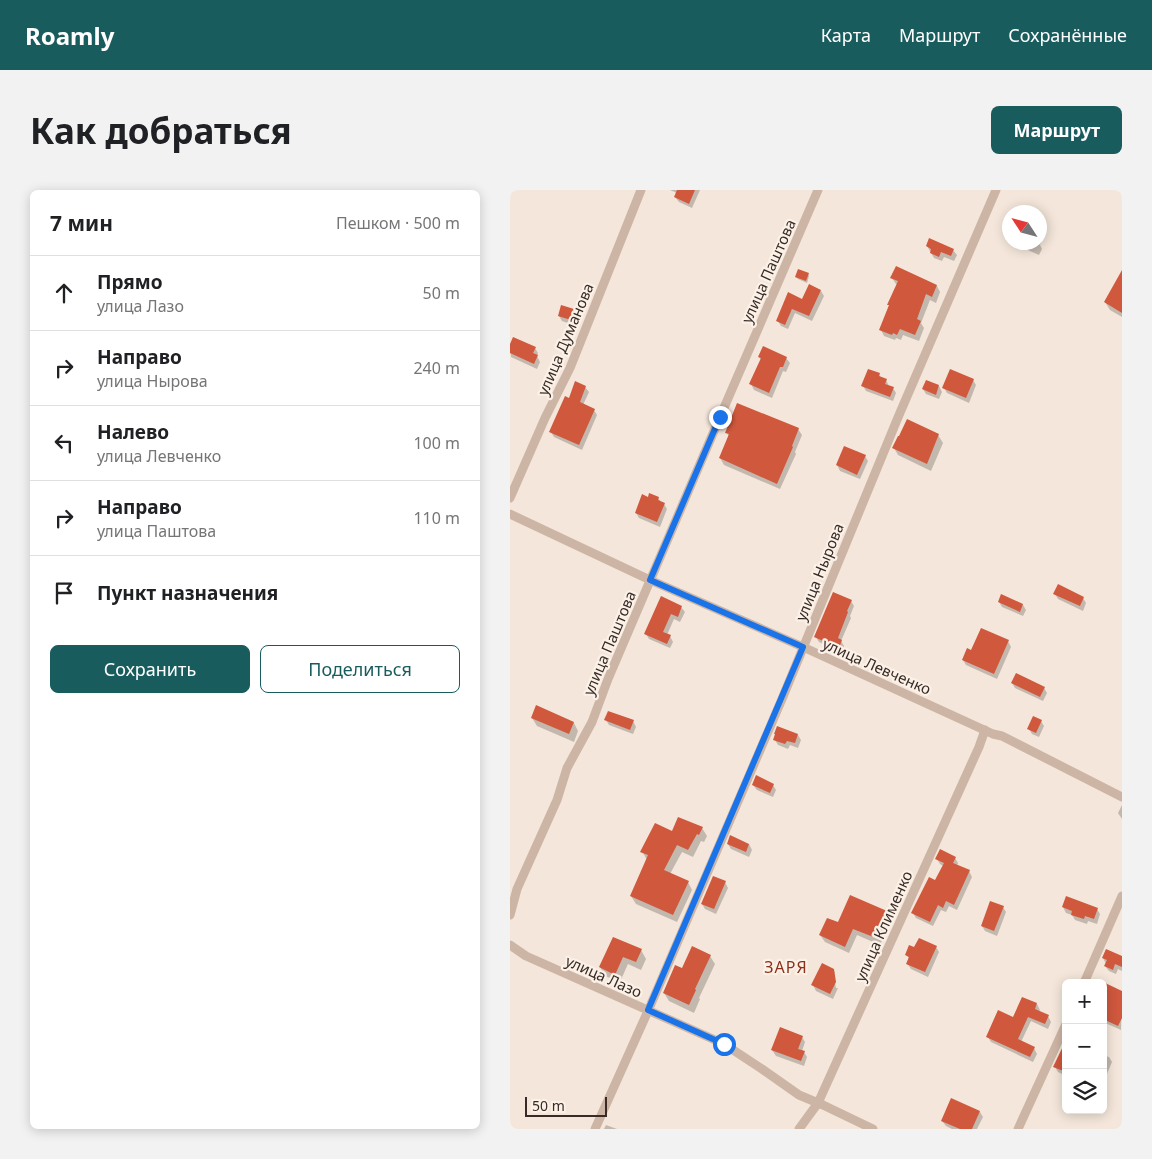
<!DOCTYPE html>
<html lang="ru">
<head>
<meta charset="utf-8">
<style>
	body { margin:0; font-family:"Noto Sans",sans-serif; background:#f2f2f2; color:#202124 }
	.controls { position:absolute; right:15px; bottom:15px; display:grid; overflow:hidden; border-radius:8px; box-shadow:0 2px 12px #0003 }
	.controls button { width:45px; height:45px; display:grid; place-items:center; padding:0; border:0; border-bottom:1px solid #e0e0e0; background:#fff; color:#202124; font:25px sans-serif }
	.compass { position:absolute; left:492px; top:15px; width:45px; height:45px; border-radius:50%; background:#fff; box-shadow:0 2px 12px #0003; rotate:306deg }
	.scale { position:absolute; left:15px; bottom:12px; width:82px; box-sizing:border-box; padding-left:5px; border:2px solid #382b27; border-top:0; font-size:14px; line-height:18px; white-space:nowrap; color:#382b27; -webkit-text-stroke:4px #fbf1e7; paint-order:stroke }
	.stop { position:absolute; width:15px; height:15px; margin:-11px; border:4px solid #1a73e8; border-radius:50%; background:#fff }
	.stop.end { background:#1a73e8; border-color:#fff; box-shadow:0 1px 5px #0008 }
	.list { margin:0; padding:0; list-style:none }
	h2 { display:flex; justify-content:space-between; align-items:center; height:65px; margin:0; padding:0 20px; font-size:21px }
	h2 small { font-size:16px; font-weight:400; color:#757577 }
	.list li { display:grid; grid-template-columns:32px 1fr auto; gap:15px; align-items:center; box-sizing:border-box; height:75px; padding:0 20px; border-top:1px solid #e0e0e0 }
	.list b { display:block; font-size:19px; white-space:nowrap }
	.list p { margin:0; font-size:16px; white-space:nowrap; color:#757577 }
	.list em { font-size:16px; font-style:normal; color:#757577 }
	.actions { display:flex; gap:10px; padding:15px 20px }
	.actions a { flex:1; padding:11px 0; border:1px solid #195c5d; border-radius:8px; text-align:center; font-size:18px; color:#195c5d }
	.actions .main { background:#195c5d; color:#fff }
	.icon { flex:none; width:28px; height:28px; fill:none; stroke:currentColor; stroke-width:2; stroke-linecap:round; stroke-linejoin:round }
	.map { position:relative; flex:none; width:612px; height:939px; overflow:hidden; border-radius:8px }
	header { display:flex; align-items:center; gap:30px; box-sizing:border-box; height:70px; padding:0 25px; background:#195c5d; color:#fff }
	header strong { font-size:24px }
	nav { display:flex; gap:28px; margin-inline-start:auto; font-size:18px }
	.intro { display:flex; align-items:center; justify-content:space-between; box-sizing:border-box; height:120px; padding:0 30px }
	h1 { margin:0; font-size:35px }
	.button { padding:12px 22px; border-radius:8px; background:#195c5d; color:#fff; font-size:18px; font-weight:700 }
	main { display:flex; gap:30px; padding:0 30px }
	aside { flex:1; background:#fff; border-radius:8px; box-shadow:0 2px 12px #0003 }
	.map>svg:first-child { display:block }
	.shadow { fill:#0003 }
	.building { fill:#cf583d }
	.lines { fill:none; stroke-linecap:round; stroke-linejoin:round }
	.minor { stroke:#cdb5a5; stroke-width:9 }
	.route { stroke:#1a73e8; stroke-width:6 }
	.labels { text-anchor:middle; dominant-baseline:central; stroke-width:4.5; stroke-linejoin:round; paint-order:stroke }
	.street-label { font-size:15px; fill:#382b27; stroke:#fbf1e7 }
	.neighbourhood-label { font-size:16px; letter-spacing:1px; fill:#8d2f1a; stroke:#fbf1e7 }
</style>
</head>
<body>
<header>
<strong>Roamly</strong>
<nav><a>Карта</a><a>Маршрут</a><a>Сохранённые</a></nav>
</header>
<div class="intro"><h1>Как добраться</h1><a class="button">Маршрут</a></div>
<main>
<aside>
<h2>7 мин<small>Пешком · 500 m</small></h2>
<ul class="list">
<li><svg class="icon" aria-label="ahead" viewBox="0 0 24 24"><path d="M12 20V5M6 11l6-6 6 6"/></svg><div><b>Прямо</b><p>улица Лазо</p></div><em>50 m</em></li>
<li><svg class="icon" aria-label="right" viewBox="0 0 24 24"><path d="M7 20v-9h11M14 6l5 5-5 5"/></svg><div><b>Направо</b><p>улица Нырова</p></div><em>240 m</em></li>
<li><svg class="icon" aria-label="left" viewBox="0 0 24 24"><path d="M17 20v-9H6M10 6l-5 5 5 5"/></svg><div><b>Налево</b><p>улица Левченко</p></div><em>100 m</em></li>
<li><svg class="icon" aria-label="right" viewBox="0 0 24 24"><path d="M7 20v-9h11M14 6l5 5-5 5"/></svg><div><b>Направо</b><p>улица Паштова</p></div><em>110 m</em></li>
<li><svg class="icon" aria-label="arrive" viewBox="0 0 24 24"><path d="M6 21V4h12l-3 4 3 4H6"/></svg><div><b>Пункт назначения</b></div></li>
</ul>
<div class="actions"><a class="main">Сохранить</a><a>Поделиться</a></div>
</aside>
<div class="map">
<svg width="612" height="939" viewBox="0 0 612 939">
	<rect width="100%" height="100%" fill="#f4e6da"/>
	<g class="shadow">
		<polygon points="160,0 190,0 182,18 169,12 165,7 167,3"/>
		<polygon points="530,33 533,35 536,40 530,55 532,59 529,65 500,52 530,52"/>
		<polygon points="500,41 500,52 497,47"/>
		<polygon points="417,56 443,60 447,65 444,71 434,67 432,71 424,68"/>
		<polygon points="612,83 612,127 600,120 595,112"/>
		<polygon points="298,84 299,86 297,93 288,89 286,87"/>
		<polygon points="382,88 427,96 430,102 426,113 420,110 411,133 414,138 409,151 393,145 391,150 386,148 385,150 374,146 371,140 380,117 379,114 388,95 386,94"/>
		<polygon points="311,101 314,106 302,131 285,123 278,139 271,136 268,131 292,111"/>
		<polygon points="63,120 66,125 63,135 52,131 49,126"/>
		<polygon points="0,157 25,158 28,163 27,166 30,172 27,179 1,167"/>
		<polygon points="249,167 276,168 280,173 276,182 273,181 262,208 244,200 241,194 251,170"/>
		<polygon points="369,184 371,188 376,190 379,196 383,198 386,203 383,211 356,201 353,196"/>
		<polygon points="463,190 466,195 459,213 437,203 434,198"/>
		<polygon points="429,196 432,202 429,209 416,204 413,199"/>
		<polygon points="75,197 79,202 73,215 84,220 87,225 72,260 44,247 41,242 60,209"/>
		<polygon points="288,239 292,245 285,262 286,264 270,299 214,275 210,268 219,247 217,243"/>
		<polygon points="428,245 433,253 421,281 388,265 384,258"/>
		<polygon points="355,266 358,271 350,289 330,281 327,275"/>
		<polygon points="139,308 148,308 151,312 154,314 157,319 150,337 129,328 126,323"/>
		<polygon points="545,404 573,408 576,413 573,421 548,409"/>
		<polygon points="151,408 171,417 175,422 170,432 164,429 157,445 160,446 163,452 160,458 139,449 136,444"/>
		<polygon points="341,411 344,416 340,426 341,428 331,451 334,456 332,462 309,452 306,447"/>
		<polygon points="489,412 513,415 516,420 513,426 492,417"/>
		<polygon points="498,451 501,457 487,489 456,475 453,470 462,462"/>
		<polygon points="502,493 534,498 537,503 533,511 505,498"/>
		<polygon points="22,528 64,533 68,541 64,552 27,536"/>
		<polygon points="96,530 123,531 126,537 123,544 99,535"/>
		<polygon points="531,531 534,536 529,547 522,544 519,539"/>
		<polygon points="288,545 291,550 288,558 280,555 278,559 268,555 265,550"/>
		<polygon points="243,595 263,595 266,600 263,607 247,600"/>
		<polygon points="612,615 612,629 608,623"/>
		<polygon points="192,638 197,646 194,652 191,651 183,667 172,662 160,684 178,692 182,700 167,732 126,714 121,706 137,670 132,661 162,643"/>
		<polygon points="218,654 239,654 242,660 239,667 221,659"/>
		<polygon points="445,668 448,673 447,676 459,681 462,687 447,720 439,716 436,722 431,720 423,736 406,728 403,723 426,691 433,676 430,674 427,669"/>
		<polygon points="215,692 218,698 206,724 195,719 192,714"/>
		<polygon points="493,717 496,722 487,746 475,741 472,736"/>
		<polygon points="553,717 587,719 590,724 587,734 578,731 577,734 565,730 562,725 556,723"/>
		<polygon points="376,722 381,730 370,755 347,745 339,763 315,752 310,745 329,734"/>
		<polygon points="103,748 131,760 136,769 131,780 118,774 110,792 95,786 90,777"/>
		<polygon points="426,757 429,762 418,787 401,779 397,773 399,769 397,765 405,759"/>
		<polygon points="200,766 205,774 189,808 190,809 184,823 159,811 154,803 173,780"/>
		<polygon points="612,767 612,781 608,779 606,784 599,781 595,776 596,774 593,768"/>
		<polygon points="323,780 325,783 323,783 326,798 328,798 326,786 328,798 323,809 306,801 303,795"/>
		<polygon points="593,798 612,802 611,840 593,832"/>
		<polygon points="527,814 530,820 528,822 538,826 541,832 538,839 521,831 511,852 524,858 527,864 523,872 481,852 478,847 504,828"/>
		<polygon points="292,847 295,852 292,861 294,862 297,867 294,876 266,866 262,860"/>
		<polygon points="556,853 556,886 548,882 545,877"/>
		<polygon points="593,865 599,867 602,872 593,893"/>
		<polygon points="470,922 473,927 467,939 442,939 436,936 432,931"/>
		<polygon points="96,935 107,939 94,939"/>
	</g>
	<g class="building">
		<polygon points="167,0 185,0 179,14 164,7"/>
		<polygon points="419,48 444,59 441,66 431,62 429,67 420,63 421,59 416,56"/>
		<polygon points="386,76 427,95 422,107 416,104 407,129 411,131 405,145 390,139 387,145 383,143 382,145 369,140 379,115 377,115 388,91 380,88"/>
		<polygon points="288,79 299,83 296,91 285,87"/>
		<polygon points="612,80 612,123 594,112"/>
		<polygon points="299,94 311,100 299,126 282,119 275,135 266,131 278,102 292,109"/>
		<polygon points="51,115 64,119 61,130 48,126"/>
		<polygon points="3,147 26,157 23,163 28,165 24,174 0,163 0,154"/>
		<polygon points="253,156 277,167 273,177 270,177 259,203 239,194 251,168 248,167"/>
		<polygon points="358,179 370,183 369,186 377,189 375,194 384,197 380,207 351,196"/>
		<polygon points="440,179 464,189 456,208 432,198"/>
		<polygon points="416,190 429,195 426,205 412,199"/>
		<polygon points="65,191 76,196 70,212 85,219 69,255 39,242 55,206 59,208"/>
		<polygon points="227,213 289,238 282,256 283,257 267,294 209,268 219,244 215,243"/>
		<polygon points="397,229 429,244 417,274 382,258 388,246 389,246"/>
		<polygon points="334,256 356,265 347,285 326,275"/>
		<polygon points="139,303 149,307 148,310 155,313 147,332 125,323 132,304 138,307"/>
		<polygon points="548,394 574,407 570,416 543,404"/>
		<polygon points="323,402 342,410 337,421 338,422 328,448 332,450 329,458 304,447"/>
		<polygon points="491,404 513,414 510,422 488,412"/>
		<polygon points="151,406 172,416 168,427 161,424 153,442 161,445 157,454 134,444"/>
		<polygon points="471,438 499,450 484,484 452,470 457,458 461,460"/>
		<polygon points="506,483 535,497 530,507 501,493"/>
		<polygon points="26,515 64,532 59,544 21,528"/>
		<polygon points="98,521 124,530 120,540 94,530"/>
		<polygon points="523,526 532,530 526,543 517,539"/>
		<polygon points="267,536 288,544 285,553 277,551 275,554 263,550 265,544 264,544"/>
		<polygon points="246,585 264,594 260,603 242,595"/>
		<polygon points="168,627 193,637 189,645 187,644 178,660 167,655 154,680 179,691 163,725 120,706 138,665 130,662 145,633 162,641"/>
		<polygon points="220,645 239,654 236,662 217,654"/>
		<polygon points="430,659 446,667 443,673 460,680 444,715 436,711 433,718 428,715 420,732 401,723 419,687 425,690 434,673 425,669"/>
		<polygon points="203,686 216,691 204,719 191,714"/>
		<polygon points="340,705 377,721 366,748 343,739 335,757 309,745 317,728 328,732"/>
		<polygon points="556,706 588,718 584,729 575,726 574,729 561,725 562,721 552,717"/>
		<polygon points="480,711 494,716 484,741 471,736"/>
		<polygon points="103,747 132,759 126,772 113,767 105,785 89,777"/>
		<polygon points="409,748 427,756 415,782 396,774 399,767 395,765 399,755 404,757"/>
		<polygon points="182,756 201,765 185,799 186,800 179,815 153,803 165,775 172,778"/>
		<polygon points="596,759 612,766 612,777 605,774 603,780 594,776 597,770 592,768"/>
		<polygon points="312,773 324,779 326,792 320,804 301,795"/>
		<polygon points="593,792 612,801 612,828 608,836 593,829"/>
		<polygon points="512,807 527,813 525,819 539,825 535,834 518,827 508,849 525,857 520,867 476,847 488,820 503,827"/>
		<polygon points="270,837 293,846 288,859 295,861 291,871 261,860"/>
		<polygon points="556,850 556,882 543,877"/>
		<polygon points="441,908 470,921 462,939 450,939 431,931"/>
	</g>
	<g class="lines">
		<g class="minor">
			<polyline points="0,308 35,228 60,178 131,0"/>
			<polyline points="0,324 140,390 293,457 483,544 492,546 612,607"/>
			<polyline points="0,725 7,699 47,610 57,578 82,532 98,489 210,227 308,0"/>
			<polyline points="0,755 16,766 214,854 252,879 289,905 313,915 363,939"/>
			<polyline points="574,793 612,706"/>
			<polyline points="85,939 138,821 272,509 389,225 486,0"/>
			<polyline points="289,939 308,913 469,557 475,540"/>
			<polyline points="508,939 556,834"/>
		</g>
	</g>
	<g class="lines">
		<polyline class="route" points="210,227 140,390 293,457 138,820 214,854"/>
	</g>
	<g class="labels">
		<g class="street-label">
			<text transform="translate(258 81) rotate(-66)">улица Паштова</text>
			<text transform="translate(55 149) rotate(-67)">улица Думанова</text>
			<text transform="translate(309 382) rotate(-68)">улица Нырова</text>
			<text transform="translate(99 453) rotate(-67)">улица Паштова</text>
			<text transform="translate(367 476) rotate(24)">улица Левченко</text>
			<text transform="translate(373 736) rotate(-66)">улица Клименко</text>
			<text transform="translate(94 786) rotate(24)">улица Лазо</text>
		</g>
		<g class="neighbourhood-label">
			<text x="276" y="777">ЗАРЯ</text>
		</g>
	</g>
</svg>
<div class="controls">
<button>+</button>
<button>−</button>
<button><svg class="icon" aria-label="layers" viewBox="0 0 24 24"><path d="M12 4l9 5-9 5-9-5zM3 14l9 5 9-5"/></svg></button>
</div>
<svg class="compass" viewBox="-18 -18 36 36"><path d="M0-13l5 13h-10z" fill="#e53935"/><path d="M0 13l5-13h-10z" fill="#757577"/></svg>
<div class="scale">50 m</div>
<div class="stop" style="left:214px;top:854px"></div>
<div class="stop end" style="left:210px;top:227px"></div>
</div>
</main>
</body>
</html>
